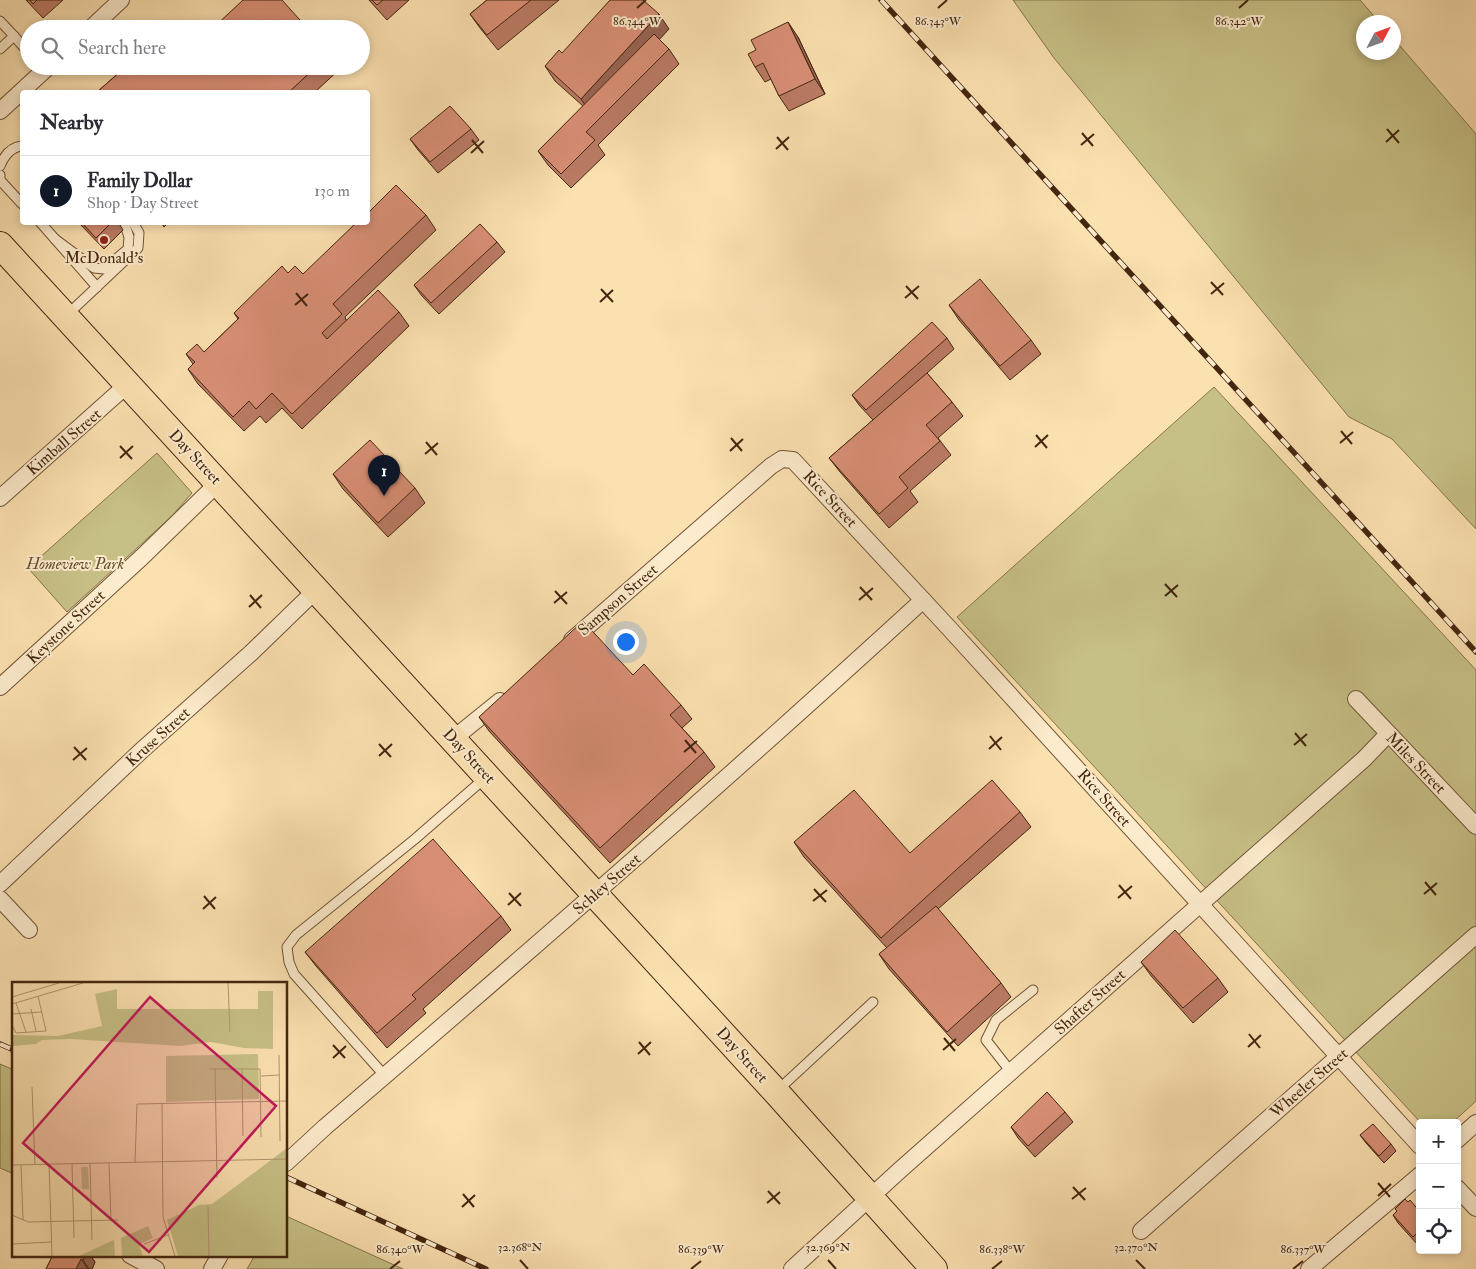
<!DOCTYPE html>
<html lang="en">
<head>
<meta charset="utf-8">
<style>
	body { margin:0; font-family:"IM FELL Double Pica",serif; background:#f2f2f3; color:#2b2b33 }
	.controls { position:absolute; right:15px; bottom:15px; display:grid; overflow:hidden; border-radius:5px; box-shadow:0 2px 8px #0003 }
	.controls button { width:45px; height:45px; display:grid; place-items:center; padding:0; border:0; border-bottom:1px solid #e1e1e2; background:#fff; color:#2b2b33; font:25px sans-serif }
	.compass { position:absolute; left:1356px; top:15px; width:45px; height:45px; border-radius:50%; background:#fff; box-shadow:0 2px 8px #0003; rotate:49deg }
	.you { position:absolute; left:625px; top:641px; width:18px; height:18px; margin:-12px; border:4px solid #fff; border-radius:50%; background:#1a73e8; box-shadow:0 0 0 8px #1a73e833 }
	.badge { display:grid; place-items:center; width:32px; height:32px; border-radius:50%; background:#111827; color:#fff; font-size:16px; font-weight:700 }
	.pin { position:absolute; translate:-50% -41px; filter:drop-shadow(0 1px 2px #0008) }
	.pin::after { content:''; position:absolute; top:26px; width:18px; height:15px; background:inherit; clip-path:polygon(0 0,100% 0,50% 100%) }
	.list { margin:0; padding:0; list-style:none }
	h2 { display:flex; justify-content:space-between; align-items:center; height:65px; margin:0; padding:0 20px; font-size:21px }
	h2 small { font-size:16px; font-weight:400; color:#7c7c81 }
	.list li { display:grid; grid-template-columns:32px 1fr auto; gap:15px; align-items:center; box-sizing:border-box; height:70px; padding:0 20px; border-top:1px solid #e1e1e2 }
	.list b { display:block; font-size:19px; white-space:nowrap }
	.list p { margin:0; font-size:16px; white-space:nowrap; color:#7c7c81 }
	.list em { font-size:16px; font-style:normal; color:#7c7c81 }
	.icon { flex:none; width:28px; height:28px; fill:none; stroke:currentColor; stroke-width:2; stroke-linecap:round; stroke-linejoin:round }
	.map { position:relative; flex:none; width:1476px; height:1269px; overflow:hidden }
	.search { position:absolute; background:#fff; box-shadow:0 2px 8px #0003; left:20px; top:20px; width:350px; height:55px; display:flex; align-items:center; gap:12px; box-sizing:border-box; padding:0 18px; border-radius:28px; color:#7c7c81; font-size:19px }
	.panel { position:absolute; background:#fff; box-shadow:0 2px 8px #0003; left:20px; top:90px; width:350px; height:135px; border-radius:5px }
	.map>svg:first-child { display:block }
	.green { fill:#c7c086; stroke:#85734b }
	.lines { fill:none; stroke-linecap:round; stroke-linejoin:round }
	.service-casing { stroke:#715438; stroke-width:11 }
	.minor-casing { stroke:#715438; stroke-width:18 }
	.primary-casing { stroke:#432610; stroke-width:28 }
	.service { stroke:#fcebcc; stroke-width:9 }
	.minor { stroke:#fcebcc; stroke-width:16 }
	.primary { stroke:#fbe0b0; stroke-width:26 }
	.rail-casing { stroke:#432610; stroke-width:5.5 }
	.rail { stroke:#fcebcc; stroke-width:4; stroke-dasharray:11; stroke-linecap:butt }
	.wall { fill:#bb7b65; stroke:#432610 }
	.shaded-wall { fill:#986453; stroke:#432610 }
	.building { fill:#d98f76; stroke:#432610 }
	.ticks { fill:none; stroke:#432610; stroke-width:2 }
	.poi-dot { fill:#8f2418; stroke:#fcebcc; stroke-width:2 }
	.labels { text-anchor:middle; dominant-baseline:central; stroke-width:4; stroke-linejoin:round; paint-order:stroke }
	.poi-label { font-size:16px; fill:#432610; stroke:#fcebcc }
	.street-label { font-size:16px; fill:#432610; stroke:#fcebcc }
	.park-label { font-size:16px; font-style:italic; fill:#644c2e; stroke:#fcebcc }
	.inset-road { fill:none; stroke:#b19670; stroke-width:1 }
	.view { fill:#c2185b; fill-opacity:0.15; stroke:#c2185b; stroke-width:2.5 }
	.inset-edge { fill:none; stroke:#432610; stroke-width:2.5 }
	.ticks-label { font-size:12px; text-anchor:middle; fill:#432610; stroke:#fcebcc; stroke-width:4; stroke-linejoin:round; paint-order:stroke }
</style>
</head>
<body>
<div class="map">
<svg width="1476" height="1269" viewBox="0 0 1476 1269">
	<rect width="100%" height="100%" fill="#fbe0b0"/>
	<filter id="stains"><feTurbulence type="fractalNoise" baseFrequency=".004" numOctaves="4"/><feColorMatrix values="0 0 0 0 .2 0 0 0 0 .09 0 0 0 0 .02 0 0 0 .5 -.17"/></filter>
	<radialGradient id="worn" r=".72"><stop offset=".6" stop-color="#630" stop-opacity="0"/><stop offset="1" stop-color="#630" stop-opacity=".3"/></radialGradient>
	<g class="green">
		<polygon points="1013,0 1360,0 1379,22 1364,22 1364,52 1394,52 1394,39 1476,134 1476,529 1392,439 1349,417 1054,58"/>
		<polygon points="1214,387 1476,670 1476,1101 1452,1123 1421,1123 957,617"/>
		<polygon points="157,453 192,493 172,516 67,612 28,568"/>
		<polygon points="0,1064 14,1070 14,1174 0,1168"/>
		<polygon points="286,1216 403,1269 247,1269 255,1255 286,1255"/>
	</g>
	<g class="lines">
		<defs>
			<g id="service">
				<polyline points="0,21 14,36 0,49"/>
				<polyline points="14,36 29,53"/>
				<path d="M0,166C4,156 11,147 22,146"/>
				<polyline points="0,175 0,180 22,204"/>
				<polyline points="40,222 97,287"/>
				<polyline points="55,239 94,268 104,269 128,249 129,237 124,222"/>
				<polyline points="67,315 138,248 139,233 133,222"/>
				<polyline points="1011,1072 986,1040 996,1020 1033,990"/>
				<polyline points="385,1076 294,974 289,962 287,947 296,935 415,839 485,778"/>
				<polyline points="778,1090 873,1002"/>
			</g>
			<g id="minor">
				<polyline points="90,29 121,0"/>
				<polyline points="0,111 49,66"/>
				<polyline points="0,498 128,384"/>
				<polyline points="572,640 771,466 782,459 793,460 948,627 1420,1146"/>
				<polyline points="0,687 142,557 218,483"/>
				<polyline points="1356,699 1476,826"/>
				<polyline points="453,739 500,701"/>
				<polyline points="0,884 142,750 251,653 316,590"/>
				<polyline points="0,899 29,930"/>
				<polyline points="1457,1140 1476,1123"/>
				<path d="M286,1163L325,1127C527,954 727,780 923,600"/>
				<polyline points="1457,1188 1476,1208"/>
				<polyline points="1141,1231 1476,935"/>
				<polyline points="130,1255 156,1269"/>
				<polyline points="212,1269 220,1255"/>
				<polyline points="792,1269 900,1170 1364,759 1388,734"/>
				<polyline points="1309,1269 1420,1175"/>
			</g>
			<polyline id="primary" points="0,245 776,1092 934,1269"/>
		</defs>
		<use href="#service" class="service-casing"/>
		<use href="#minor" class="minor-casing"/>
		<use href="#primary" class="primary-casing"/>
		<use href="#service" class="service"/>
		<use href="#minor" class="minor"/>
		<use href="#primary" class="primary"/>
		<defs>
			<g id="rail">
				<polyline points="881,0 1476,652"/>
				<polyline points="0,1044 14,1050"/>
				<polyline points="286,1177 486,1269"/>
			</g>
		</defs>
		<use href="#rail" class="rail-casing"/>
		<use href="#rail" class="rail"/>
	</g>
	<g class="wall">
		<polygon points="26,0 63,0 43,18"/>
		<polygon points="369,0 409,0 387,20"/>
		<polygon points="487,0 559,0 498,50 480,28 470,14"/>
		<polygon points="669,29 659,39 669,49 679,64 598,145 605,155 571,188 548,165 538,151 583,106 555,81 545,66 562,53"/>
		<polygon points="798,37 825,94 789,111 779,96 771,79 765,82 755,67"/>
		<polygon points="118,66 340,66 341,68 315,92 97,92 121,71"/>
		<polygon points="471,129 479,140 438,173 418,150 410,139"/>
		<polygon points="426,215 436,230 345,317 346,320 399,312 409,326 302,429 282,408 266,423 260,416 244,431 198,384 188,369 193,364 186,354 204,352 238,319 234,313 288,273 303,274"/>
		<polygon points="78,222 118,222 123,230 104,249"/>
		<polygon points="161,222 169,222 164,227"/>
		<polygon points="497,242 505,252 439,314 422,296 414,285"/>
		<polygon points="949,305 1031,340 1041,354 1010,380 959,320"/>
		<polygon points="947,338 954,349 927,373 952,402 963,416 938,438 951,455 910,491 918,502 889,528 840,472 829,458 873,420 859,405 852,395"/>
		<polygon points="333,474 415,488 425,503 388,537 343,489"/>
		<polygon points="633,675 681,705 692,719 682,728 704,752 715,767 610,863 489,731 479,717"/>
		<polygon points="1020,812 1031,827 938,909 1001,983 1011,997 958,1046 889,969 879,954 887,948 804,857 794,842 910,853"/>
		<polygon points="501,916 511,930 423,1009 426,1013 387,1048 316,966 305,952"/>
		<polygon points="1141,962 1218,978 1228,992 1193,1023 1152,977"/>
		<polygon points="1065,1112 1073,1122 1035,1157 1018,1138 1011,1127"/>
		<polygon points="1360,1135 1391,1144 1396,1151 1384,1163 1366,1143"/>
		<polygon points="1408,1202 1420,1212 1420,1243 1418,1245 1398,1223 1393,1215"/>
		<polygon points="53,1255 90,1255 95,1262 92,1269 46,1269"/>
	</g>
	<g class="shaded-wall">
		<polygon points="659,14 669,29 591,114 581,99"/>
		<polygon points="788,22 798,37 825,94 815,79"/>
		<polygon points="86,1255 90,1255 95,1262 92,1269 89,1269 83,1260"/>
		<polygon points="81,1259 88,1269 76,1269"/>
	</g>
	<g class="building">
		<polygon points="30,0 37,0 33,4"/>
		<polygon points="243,0 282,0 308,29 212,29"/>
		<polygon points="372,0 383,0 377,5"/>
		<polygon points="487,0 531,0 487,35 470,14"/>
		<polygon points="610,0 643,0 659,14 581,99 545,66 559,50 562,53"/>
		<polygon points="788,22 815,79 779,96 763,63 755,67 748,54 756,50 751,40"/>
		<polygon points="654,34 669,49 586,132 595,140 561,174 538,151"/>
		<polygon points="118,66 317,66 289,92 97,92 121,71"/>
		<polygon points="450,106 471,129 430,162 410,139"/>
		<polygon points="396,185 426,215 333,304 342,314 322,333 327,339 378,290 399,312 292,414 272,393 256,409 249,401 233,417 188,369 195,362 186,354 197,344 204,352 239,318 234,313 282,266 288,273 295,266 303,274 357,222 368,222 368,213"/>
		<polygon points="81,222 112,222 96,238"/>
		<polygon points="480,224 497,242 431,303 414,285"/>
		<polygon points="980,279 1031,340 1000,366 949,305"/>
		<polygon points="932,322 947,338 866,410 852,395"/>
		<polygon points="927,373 952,402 926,425 940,441 899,477 908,488 879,514 829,458"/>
		<polygon points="370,440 415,488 378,523 333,474"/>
		<polygon points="583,621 633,675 644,664 681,705 670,715 704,752 600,848 479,717"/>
		<polygon points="992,780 1020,812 881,938 794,842 854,790 910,853"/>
		<polygon points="433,839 501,916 412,995 416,999 377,1033 305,952"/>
		<polygon points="936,906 1001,983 947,1032 879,954"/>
		<polygon points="1175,930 1218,978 1183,1008 1141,962"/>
		<polygon points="1047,1092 1065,1112 1028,1146 1011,1127"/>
		<polygon points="1373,1124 1391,1144 1379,1156 1360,1135"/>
		<polygon points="1405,1199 1408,1202 1410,1200 1420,1212 1420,1230 1413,1237 1393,1215 1397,1211 1395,1209"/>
		<polygon points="53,1255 86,1255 83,1260 81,1259 76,1269 46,1269"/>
	</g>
	<path class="ticks" d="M637,8L646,0M938,8L947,0M1239,8L1248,0M1387,129L1399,143M1082,133L1093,146M777,137L788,150M472,140L483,153M1386,142L1399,130M1081,145L1094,134M776,149L789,137M471,153L484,141M1211,282L1223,295M906,286L918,299M601,289L613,302M296,293L307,306M1211,294L1224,283M905,298L919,286M600,302L613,290M295,305L308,294M1341,431L1352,444M1036,435L1047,448M731,438L742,451M426,442L437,455M1340,443L1353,432M120,446L132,459M1035,447L1048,435M730,451L743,439M425,454L438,443M120,458L133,446M1165,584L1177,597M860,587L872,600M555,591L567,604M250,595L261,608M1165,596L1178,585M859,600L873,588M554,603L567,592M249,607L262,595M1295,733L1306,746M990,736L1001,750M685,740L696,753M379,744L391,757M1294,745L1307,734M74,747L86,760M989,749L1002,737M684,752L697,741M379,756L392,744M73,760L87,748M1425,882L1436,895M1119,885L1131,899M814,889L826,902M509,893L521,906M1424,894L1437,883M204,896L215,909M1118,898L1132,886M813,901L827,890M508,905L521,893M203,909L216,897M1249,1034L1260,1048M944,1038L955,1051M639,1042L650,1055M333,1045L345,1058M1248,1047L1261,1035M943,1050L956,1039M638,1054L651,1042M333,1058L346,1046M1378,1183L1390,1197M1073,1187L1085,1200M768,1191L780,1204M463,1194L474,1207M1378,1196L1391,1184M1072,1199L1086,1188M767,1203L780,1192M462,1207L475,1195M520,1260L528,1269M828,1260L836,1269M1136,1260L1145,1269M390,1269L400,1261M691,1269L701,1261M992,1269L1002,1261M1293,1269L1303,1261"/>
	<circle class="poi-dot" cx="104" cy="240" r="5"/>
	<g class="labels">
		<g class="poi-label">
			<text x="104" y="258">McDonald's</text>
		</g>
		<g class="street-label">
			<text transform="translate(64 442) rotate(-41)">Kimball Street</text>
			<text transform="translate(195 457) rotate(47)">Day Street</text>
			<text transform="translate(830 499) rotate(47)">Rice Street</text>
			<text transform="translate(618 600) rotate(-41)">Sampson Street</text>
			<text transform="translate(66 627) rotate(-43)">Keystone Street</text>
			<text transform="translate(158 737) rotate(-42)">Kruse Street</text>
			<text transform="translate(469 756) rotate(47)">Day Street</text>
			<text transform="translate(1416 763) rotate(46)">Miles Street</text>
			<text transform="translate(1104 798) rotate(48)">Rice Street</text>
			<text transform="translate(607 884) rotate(-41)">Schley Street</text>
			<text transform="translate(1090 1002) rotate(-42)">Shafter Street</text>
			<text transform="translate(742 1055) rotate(48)">Day Street</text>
			<text transform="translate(1309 1083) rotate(-41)">Wheeler Street</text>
		</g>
		<g class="park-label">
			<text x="75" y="564">Homeview Park</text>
		</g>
	</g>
	<g transform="translate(12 982)">
		<rect width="275" height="275" fill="#fbe0b0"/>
		<path d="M105,7V27H246V9H261V67L232,66L199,60L168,64L58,57L30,58L24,62L0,64V53L46,54L90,44L83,12ZM246,72L247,117L154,120V74ZM275,166V274H166L155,238L187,223L200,222ZM69,185H76L77,207H70ZM136,244L141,256L127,262L131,274H110L109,256ZM102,258L103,274H67Z" fill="#c7c086"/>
		<path class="inset-road" d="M216,1L218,50M0,15L47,1M4,21L14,50M0,22L71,1M19,27L24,49M0,32L30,30M0,43L4,51L34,49L26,14M267,73L268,159M230,86L231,154M197,87H248L249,155M203,87L205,196M249,94L268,93M20,105L23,183M150,121L151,235L163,274M123,180L125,122L275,119M78,181L80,258M97,181L99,239M37,182L40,274M60,182L62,256M0,183L275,177M9,183L11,238M196,224L197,274M0,233L16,240L106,238M0,262L39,260M132,262L156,253"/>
		<path class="view" d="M138,15L264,124L137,270L11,161Z"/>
		<rect width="275" height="275" class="inset-edge"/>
	</g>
	<g class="ticks-label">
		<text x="637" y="25">86.344°W</text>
		<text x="938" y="25">86.343°W</text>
		<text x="1239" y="25">86.342°W</text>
		<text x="520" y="1251">32.368°N</text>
		<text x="828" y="1251">32.369°N</text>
		<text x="1136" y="1251">32.370°N</text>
		<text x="400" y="1253">86.340°W</text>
		<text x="701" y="1253">86.339°W</text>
		<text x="1002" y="1253">86.338°W</text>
		<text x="1303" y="1253">86.337°W</text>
	</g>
	<rect width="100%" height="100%" filter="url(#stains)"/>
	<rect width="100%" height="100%" fill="url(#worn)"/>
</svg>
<div class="controls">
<button>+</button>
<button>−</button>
<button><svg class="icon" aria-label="locate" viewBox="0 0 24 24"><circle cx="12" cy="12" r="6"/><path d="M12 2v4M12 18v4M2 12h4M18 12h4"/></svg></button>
</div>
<svg class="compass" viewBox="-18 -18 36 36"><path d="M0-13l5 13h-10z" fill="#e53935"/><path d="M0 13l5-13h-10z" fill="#7c7c81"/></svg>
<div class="you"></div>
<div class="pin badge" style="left:384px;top:496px">1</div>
<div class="search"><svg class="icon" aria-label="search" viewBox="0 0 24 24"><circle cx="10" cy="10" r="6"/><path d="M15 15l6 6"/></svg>Search here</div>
<section class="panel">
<h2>Nearby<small></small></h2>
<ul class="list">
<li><span class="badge">1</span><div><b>Family Dollar</b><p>Shop · Day Street</p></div><em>130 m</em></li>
</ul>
</section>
</div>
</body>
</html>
